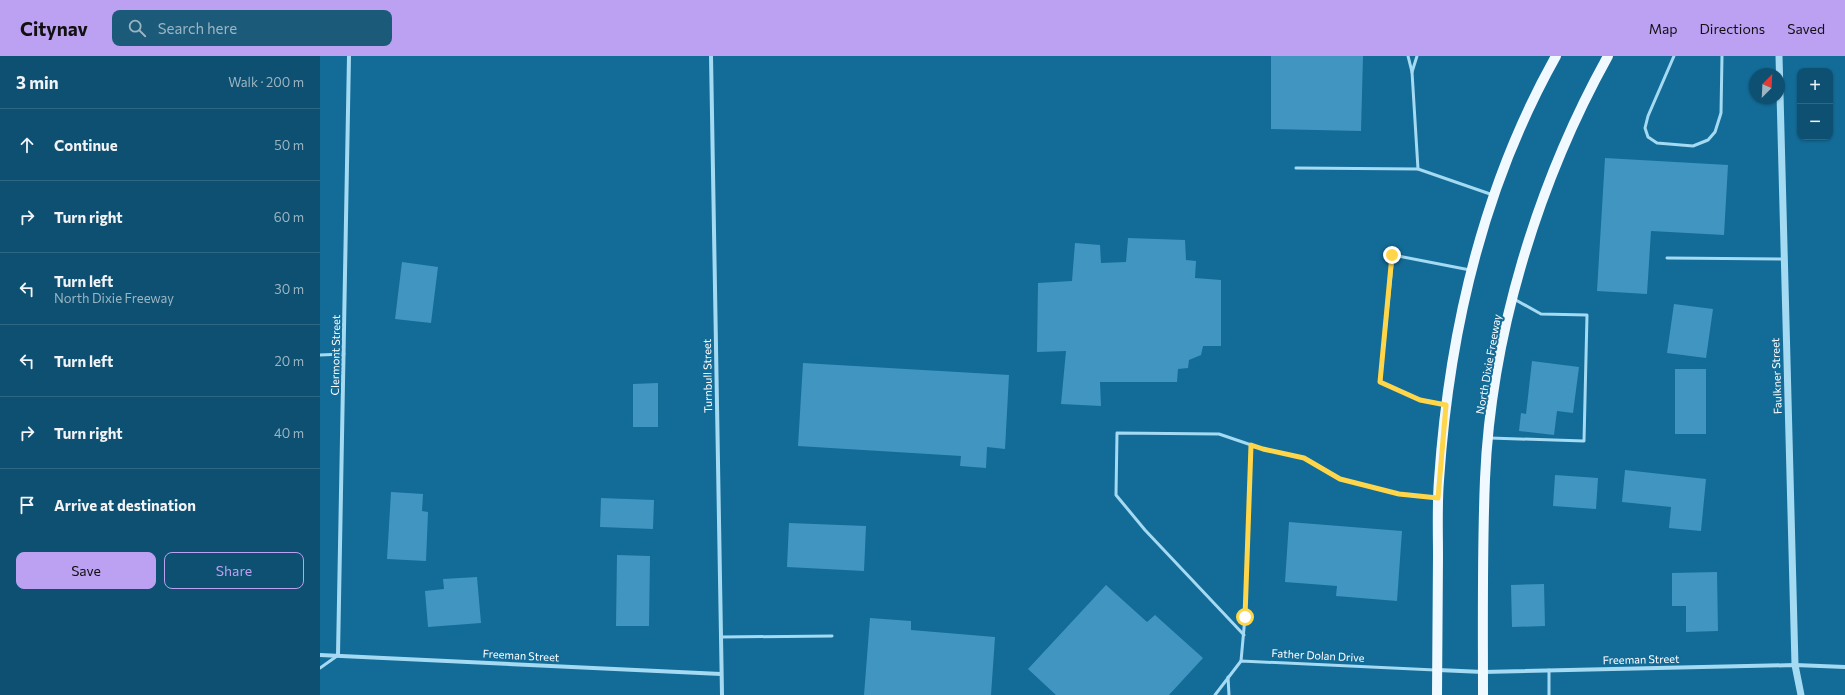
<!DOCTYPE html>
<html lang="en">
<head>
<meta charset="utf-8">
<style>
	body { margin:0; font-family:Commissioner,sans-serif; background:#1c5a79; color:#f1f3f6 }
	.controls { position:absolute; right:12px; top:12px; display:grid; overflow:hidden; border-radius:8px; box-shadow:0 1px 3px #0004 }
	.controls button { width:36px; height:36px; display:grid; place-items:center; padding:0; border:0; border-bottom:1px solid #2e6784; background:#0e5071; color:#f1f3f6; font:20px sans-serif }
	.compass { position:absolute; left:1429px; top:12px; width:36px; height:36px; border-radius:50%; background:#0e5071; box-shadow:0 1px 3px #0004; rotate:24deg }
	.stop { position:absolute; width:12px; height:12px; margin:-9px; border:3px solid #ffd54a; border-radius:50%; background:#fff }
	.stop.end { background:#ffd54a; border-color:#fff; box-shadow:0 1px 4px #0008 }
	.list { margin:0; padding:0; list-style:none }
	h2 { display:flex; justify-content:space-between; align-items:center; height:52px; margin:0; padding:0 16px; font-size:17px }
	h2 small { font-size:13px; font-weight:400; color:#9bb5c3 }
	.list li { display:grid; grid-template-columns:26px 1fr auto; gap:12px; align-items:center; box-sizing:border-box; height:72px; padding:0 16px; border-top:1px solid #2e6784 }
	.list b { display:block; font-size:15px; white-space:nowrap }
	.list p { margin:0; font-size:13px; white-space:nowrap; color:#9bb5c3 }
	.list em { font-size:13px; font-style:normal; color:#9bb5c3 }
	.actions { display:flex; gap:8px; padding:12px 16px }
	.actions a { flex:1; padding:9px 0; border:1px solid #bca0f2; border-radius:8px; text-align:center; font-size:14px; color:#bca0f2 }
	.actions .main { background:#bca0f2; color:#111 }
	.icon { flex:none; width:22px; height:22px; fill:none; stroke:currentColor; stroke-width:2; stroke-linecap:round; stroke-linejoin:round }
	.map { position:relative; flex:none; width:1525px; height:639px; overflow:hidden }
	header { display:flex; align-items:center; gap:24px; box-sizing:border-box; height:56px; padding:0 20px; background:#bca0f2; color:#111 }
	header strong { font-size:19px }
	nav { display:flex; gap:22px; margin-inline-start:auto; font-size:14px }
	.search { width:280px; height:36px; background:#1c5a79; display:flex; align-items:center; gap:10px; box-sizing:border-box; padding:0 14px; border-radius:8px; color:#9bb5c3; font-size:15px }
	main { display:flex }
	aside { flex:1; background:#0e5071 }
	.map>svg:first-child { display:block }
	.building { fill:#4096c0 }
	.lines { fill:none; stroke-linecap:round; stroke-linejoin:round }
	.service { stroke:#a5daf3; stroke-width:3 }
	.minor { stroke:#a5daf3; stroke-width:4 }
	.tertiary { stroke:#a5daf3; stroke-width:7 }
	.primary { stroke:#f0f9ff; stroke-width:10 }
	.route { stroke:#ffd54a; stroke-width:5 }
	.labels { text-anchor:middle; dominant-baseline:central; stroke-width:4; stroke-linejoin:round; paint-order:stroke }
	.street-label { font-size:11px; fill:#fff; stroke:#136b97 }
</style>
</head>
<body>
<header>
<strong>Citynav</strong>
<div class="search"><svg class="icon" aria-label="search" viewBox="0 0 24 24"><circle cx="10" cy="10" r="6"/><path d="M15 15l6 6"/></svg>Search here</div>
<nav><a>Map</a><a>Directions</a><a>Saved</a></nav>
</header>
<main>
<aside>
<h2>3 min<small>Walk · 200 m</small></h2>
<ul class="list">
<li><svg class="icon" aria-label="ahead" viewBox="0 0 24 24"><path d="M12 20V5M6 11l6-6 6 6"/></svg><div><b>Continue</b></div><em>50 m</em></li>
<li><svg class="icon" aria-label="right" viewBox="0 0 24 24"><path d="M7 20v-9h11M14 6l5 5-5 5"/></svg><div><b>Turn right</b></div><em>60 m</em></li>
<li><svg class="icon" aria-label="left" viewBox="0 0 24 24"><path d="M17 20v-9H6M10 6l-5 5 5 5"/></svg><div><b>Turn left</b><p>North Dixie Freeway</p></div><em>30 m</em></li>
<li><svg class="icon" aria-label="left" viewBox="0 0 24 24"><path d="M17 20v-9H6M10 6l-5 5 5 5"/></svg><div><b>Turn left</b></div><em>20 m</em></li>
<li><svg class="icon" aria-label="right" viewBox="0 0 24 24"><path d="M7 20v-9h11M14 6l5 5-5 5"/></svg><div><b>Turn right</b></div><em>40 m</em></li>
<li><svg class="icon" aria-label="arrive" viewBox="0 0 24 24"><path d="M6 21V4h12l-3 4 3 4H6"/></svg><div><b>Arrive at destination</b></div></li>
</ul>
<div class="actions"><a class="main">Save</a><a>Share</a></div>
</aside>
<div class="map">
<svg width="1525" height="639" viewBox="0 0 1525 639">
	<rect width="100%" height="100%" fill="#136b97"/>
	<g class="building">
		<polygon points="951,0 1043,0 1041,75 951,73"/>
		<polygon points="1285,102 1408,109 1404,179 1331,175 1327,238 1277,235"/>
		<polygon points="808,182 865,184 866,204 876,205 875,222 901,224 901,290 883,290 881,299 869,304 868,312 858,313 857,326 780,326 781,350 741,348 746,295 717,296 718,227 752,225 755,187 780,189 781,207 806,206"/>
		<polygon points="82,206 118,211 111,267 75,263"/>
		<polygon points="1354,248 1393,253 1386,302 1347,297"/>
		<polygon points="1212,305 1259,311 1253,357 1237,355 1234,379 1199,375 1201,357 1206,358"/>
		<polygon points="483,307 689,319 685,393 667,391 666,412 640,410 641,400 478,390"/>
		<rect x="1355" y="313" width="31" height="65"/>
		<polygon points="338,327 338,371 313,371 313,328"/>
		<polygon points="1305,414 1386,423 1381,475 1349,472 1351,451 1302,446"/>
		<polygon points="1235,419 1278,422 1276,453 1233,450"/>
		<polygon points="71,436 103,438 102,455 108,456 106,505 67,503"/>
		<polygon points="281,442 334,444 333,473 280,471"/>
		<polygon points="969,466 1082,475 1077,545 1016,540 1017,530 965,526"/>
		<polygon points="469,467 546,470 544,515 467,511"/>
		<polygon points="297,499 330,500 329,570 296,570"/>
		<polygon points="1397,516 1398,575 1366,576 1366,550 1352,550 1352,517"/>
		<polygon points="157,521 161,567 108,571 105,535 124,533 123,523"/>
		<polygon points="1224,528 1225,570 1192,571 1191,529"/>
		<polygon points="786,529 827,566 835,559 883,602 849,639 736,639 708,613"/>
		<polygon points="550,562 591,565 591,574 675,581 671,639 544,639"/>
	</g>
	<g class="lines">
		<g class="service">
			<polyline points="1088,0 1092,16 1098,113"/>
			<polyline points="1354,0 1328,60 1325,72 1328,81 1337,87 1373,90 1388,84 1395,76 1401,57 1402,0"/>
			<polyline points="1092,16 1097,0"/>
			<polyline points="976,112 1098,113 1173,139"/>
			<polyline points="1347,202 1464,203"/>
			<polyline points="0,299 24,298"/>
			<polyline points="1124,348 1100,344 1060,326 1073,199 1150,214"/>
			<polyline points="1170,382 1264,385 1267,259 1221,258 1194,243"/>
			<polyline points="924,579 825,474 796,439 797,377 899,378 943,393 984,402 1020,423 1079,438 1117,442"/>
			<polyline points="401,581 512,580"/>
			<polyline points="921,605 925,561 931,389"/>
			<polyline points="0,612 17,600"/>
			<polyline points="908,621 909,639"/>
			<polyline points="895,639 921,605 1115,614"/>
			<polyline points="1229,639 1229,614"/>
		</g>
		<g class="minor">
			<polyline points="391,0 402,639"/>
			<polyline points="0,599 401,618"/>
			<polyline points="18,599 29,0"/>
			<polyline points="1118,614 1163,616 1475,609 1525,611"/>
		</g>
		<polyline class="tertiary" points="1459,0 1475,609 1481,639"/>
		<g class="primary">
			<path d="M1117,639C1117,593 1118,546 1118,500C1118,475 1117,449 1119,424C1129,276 1163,130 1236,0"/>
			<path d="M1163,639C1163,567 1162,495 1165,423C1171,279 1218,126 1288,0"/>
		</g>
	</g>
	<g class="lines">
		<polyline class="route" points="925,561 931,389 943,393 984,402 1020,423 1079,438 1118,442 1126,349 1100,344 1060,326 1072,199"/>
	</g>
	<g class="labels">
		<g class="street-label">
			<text transform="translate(15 299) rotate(-89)">Clermont Street</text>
			<text transform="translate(1168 308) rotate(-80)">North Dixie Freeway</text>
			<text transform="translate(387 320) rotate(-91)">Turnbull Street</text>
			<text transform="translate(1456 320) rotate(-92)">Faulkner Street</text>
			<text transform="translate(201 599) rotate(3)">Freeman Street</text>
			<text transform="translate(998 599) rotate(3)">Father Dolan Drive</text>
			<text transform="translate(1321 603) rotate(-1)">Freeman Street</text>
		</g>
	</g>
</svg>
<div class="controls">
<button>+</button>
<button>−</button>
</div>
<svg class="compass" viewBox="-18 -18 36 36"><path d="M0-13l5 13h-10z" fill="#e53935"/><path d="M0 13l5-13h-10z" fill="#9bb5c3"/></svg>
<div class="stop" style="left:925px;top:561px"></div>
<div class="stop end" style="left:1072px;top:199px"></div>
</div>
</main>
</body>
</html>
